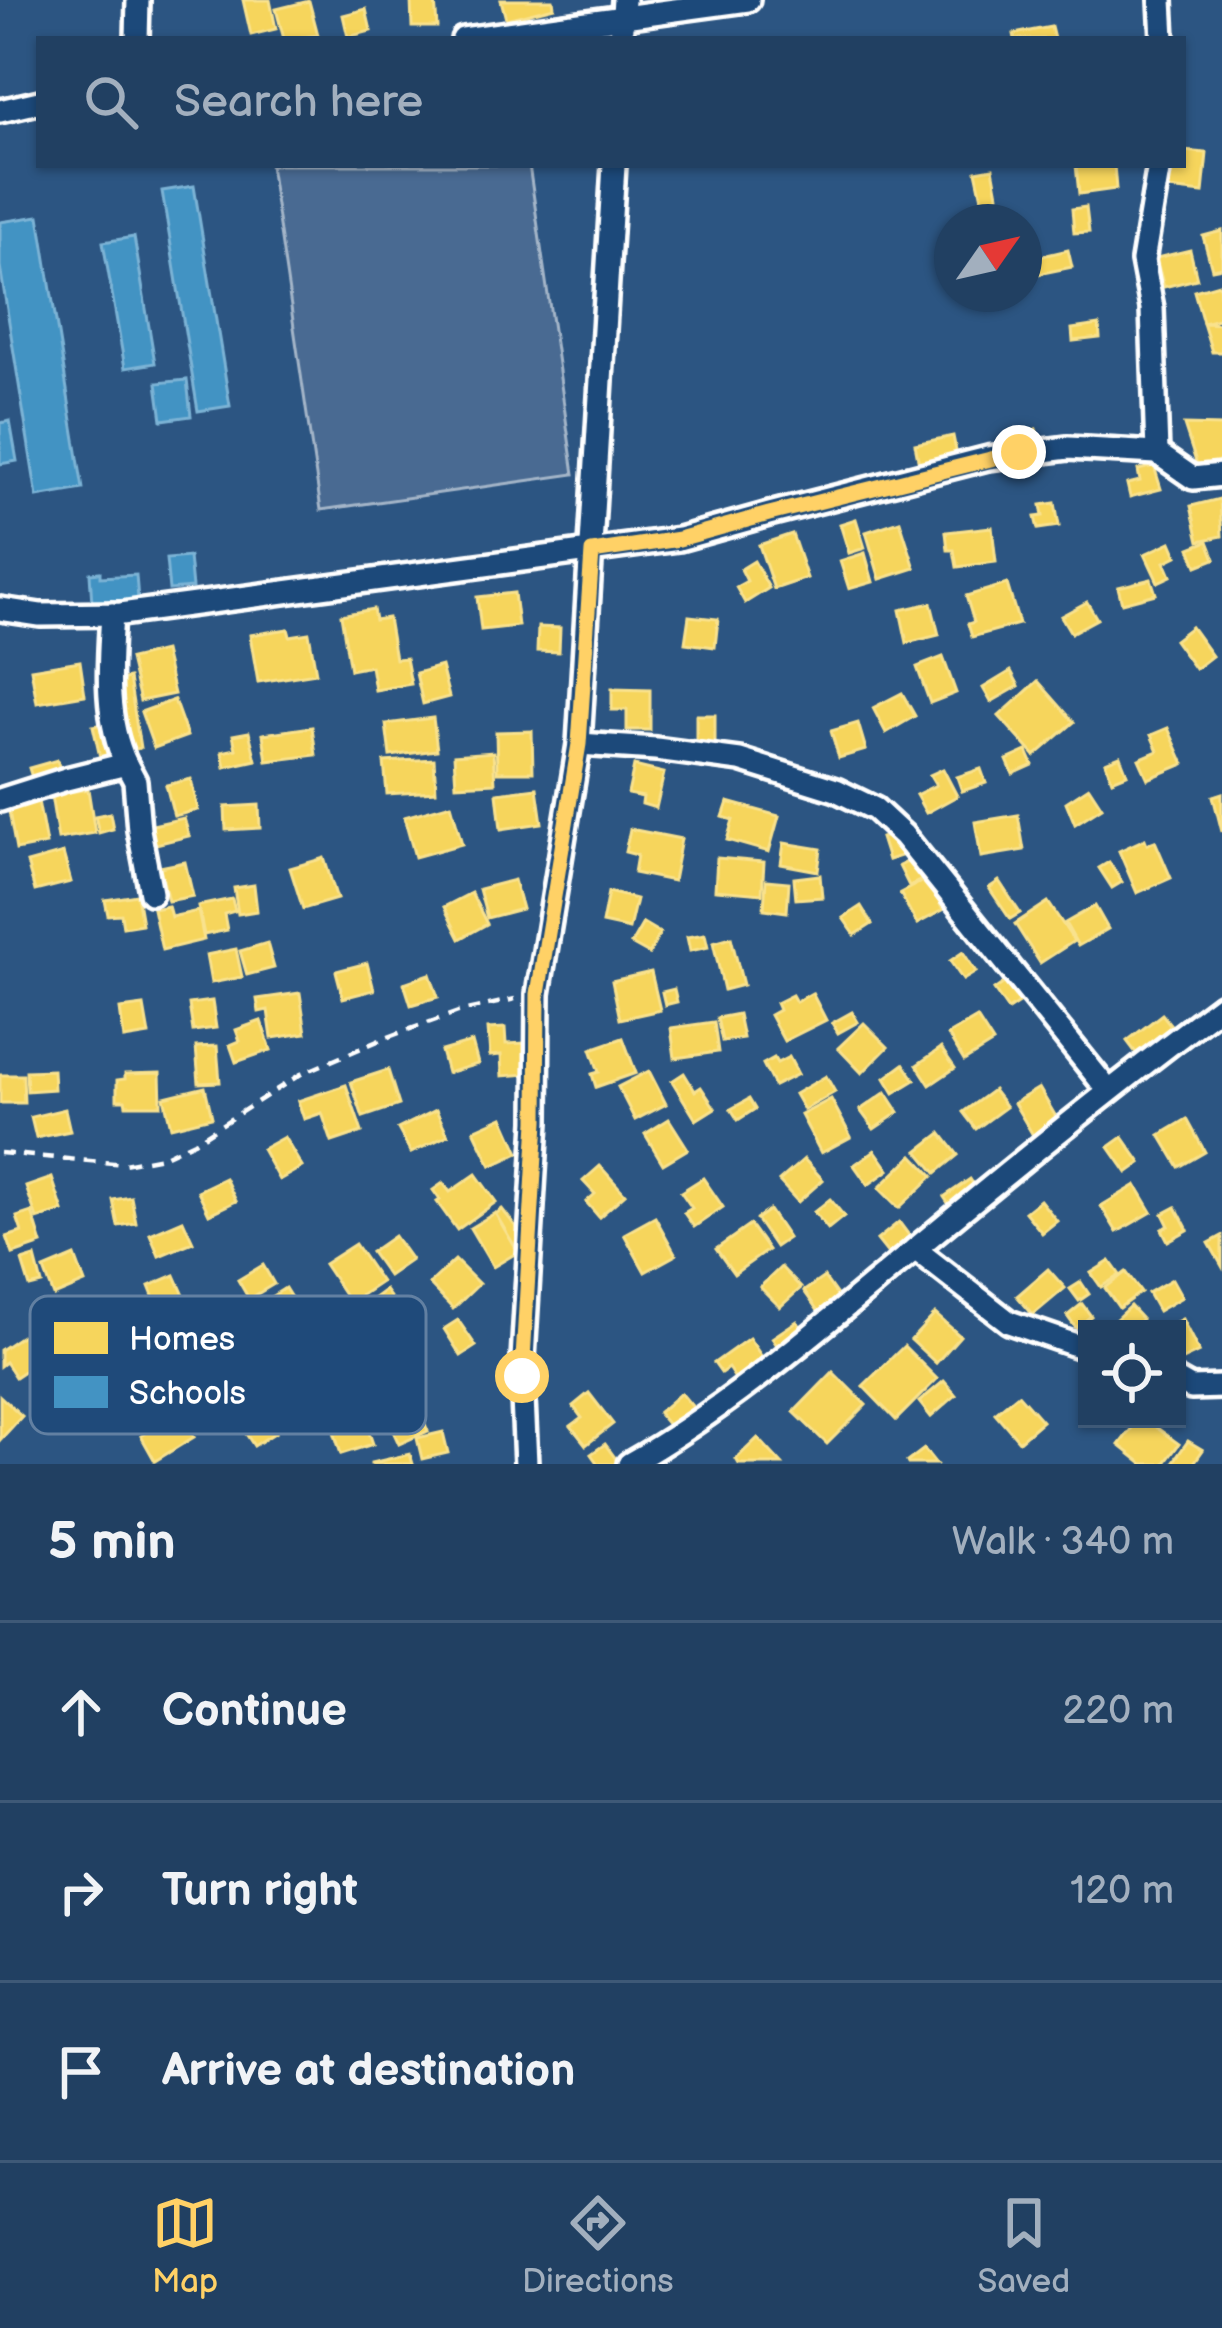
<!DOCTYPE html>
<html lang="en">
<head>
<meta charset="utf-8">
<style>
	body { margin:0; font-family:"Balsamiq Sans",sans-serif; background:#294768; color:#f1f3f6 }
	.controls { position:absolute; right:36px; bottom:36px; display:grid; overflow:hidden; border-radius:0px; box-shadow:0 3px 9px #0004 }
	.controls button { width:108px; height:108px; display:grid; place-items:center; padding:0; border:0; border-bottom:3px solid #3e5977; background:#214062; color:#f1f3f6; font:60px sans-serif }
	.compass { position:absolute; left:934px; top:204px; width:108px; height:108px; border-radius:50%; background:#214062; box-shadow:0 3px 9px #0004; rotate:56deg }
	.stop { position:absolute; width:36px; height:36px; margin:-27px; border:9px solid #ffd166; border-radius:50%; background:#fff }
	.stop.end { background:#ffd166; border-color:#fff; box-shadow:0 3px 12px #0008 }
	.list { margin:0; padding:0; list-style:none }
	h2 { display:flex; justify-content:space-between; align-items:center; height:156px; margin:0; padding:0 48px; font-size:51px }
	h2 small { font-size:39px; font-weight:400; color:#a2afbe }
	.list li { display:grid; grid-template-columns:78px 1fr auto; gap:36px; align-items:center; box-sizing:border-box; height:180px; padding:0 48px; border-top:3px solid #3e5977 }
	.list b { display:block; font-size:45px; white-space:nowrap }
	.list em { font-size:39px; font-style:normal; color:#a2afbe }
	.icon { flex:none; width:66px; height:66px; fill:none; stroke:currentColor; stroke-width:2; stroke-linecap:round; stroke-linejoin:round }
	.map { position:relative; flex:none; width:1222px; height:1464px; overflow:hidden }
	.search { position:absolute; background:#214062; box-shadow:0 3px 9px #0004; left:36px; right:36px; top:36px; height:132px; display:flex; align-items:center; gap:30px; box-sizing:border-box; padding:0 42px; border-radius:0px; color:#a2afbe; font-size:45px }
	.sheet { height:696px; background:#214062 }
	nav { display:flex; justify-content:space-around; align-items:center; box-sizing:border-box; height:168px; border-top:3px solid #3e5977; background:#214062; font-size:33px; color:#a2afbe }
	nav a { display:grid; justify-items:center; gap:6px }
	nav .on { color:#ffd166 }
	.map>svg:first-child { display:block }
	.grass { fill:#486b92; stroke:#a4b5c8; stroke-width:3 }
	.homes { fill:#f6d55c; stroke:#f9e28d; stroke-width:3 }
	.schools { fill:#4393c3; stroke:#7bb3d5; stroke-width:3 }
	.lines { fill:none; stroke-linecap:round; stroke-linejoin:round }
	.minor-casing { stroke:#fff; stroke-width:30 }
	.path { stroke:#fff; stroke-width:4.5; stroke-dasharray:12 9; stroke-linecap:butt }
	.minor { stroke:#1f4a7a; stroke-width:21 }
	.route { stroke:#ffd166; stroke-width:15 }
	.key { fill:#1f4a7a; stroke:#6280a2; stroke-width:3 }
	.key-label { font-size:33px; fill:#fff }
</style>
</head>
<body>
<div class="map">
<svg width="1222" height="1464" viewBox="0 0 1222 1464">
	<rect width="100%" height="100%" fill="#2c5582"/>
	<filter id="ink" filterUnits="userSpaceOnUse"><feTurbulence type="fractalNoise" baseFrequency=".00833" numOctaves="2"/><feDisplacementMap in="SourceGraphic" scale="24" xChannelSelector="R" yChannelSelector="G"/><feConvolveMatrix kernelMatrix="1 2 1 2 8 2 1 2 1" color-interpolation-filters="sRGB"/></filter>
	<g filter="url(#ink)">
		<polygon class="grass" points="270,165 529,165 574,474 321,510"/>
		<g class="homes">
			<polygon points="243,0 270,0 276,29 251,35"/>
			<polygon points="411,0 435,0 437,27 412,27"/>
			<polygon points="501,0 553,0 554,7 506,19"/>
			<polygon points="309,1 318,35 284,39 276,9"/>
			<polygon points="366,9 371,31 348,37 343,15"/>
			<polygon points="1051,27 1054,39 1015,39 1014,34"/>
			<polygon points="1183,151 1207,153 1203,193 1168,189 1170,165 1183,165"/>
			<polygon points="1076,165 1114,165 1116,189 1079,194"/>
			<polygon points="993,168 999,200 983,203 976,171"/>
			<polygon points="1086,207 1089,232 1074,233 1072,209"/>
			<polygon points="1222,231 1222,267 1212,269 1203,236"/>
			<polygon points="1068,250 1072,267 1033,275 1029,259"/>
			<polygon points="1190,250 1197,279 1164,287 1156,258"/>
			<polygon points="1219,284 1222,318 1203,323 1194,291"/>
			<polygon points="1203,323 1222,324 1222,352 1212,352"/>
			<polygon points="1099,325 1100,338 1073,341 1072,329"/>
			<polygon points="1184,425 1221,426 1222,461 1201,477"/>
			<polygon points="1036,429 1045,452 1010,465 1002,442"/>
			<polygon points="953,436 960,471 922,479 915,444"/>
			<polygon points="1154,466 1161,489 1130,497 1127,484 1140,481 1138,470"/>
			<polygon points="1220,499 1222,536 1199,541 1191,506"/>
			<polygon points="1055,503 1059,526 1038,529 1035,517 1043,516 1041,505"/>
			<polygon points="856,519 865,548 849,553 840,524"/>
			<polygon points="900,521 915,568 880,579 866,532"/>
			<polygon points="992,527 996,562 957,567 954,550 948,550 946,532"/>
			<polygon points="792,534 807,578 774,589 759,545"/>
			<polygon points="1208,541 1215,559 1197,566 1190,548"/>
			<polygon points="1171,542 1177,556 1165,562 1171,576 1158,582 1145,554"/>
			<polygon points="865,553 873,582 849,589 840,561"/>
			<polygon points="754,561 769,588 745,603 736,587 747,581 741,569"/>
			<polygon points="1151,579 1156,594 1122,603 1118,587"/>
			<polygon points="1007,584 1019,624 972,637 968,624 974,622 966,596"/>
			<polygon points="514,593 518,626 481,630 477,597"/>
			<polygon points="1087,602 1097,619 1071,633 1061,616"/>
			<polygon points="931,603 939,635 907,643 900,610"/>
			<polygon points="373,609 375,620 388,618 395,659 406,658 411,684 375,690 371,666 350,670 341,615"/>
			<polygon points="689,616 718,619 715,647 685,643"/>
			<polygon points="538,627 560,628 559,652 537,651"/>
			<polygon points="1191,627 1212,656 1195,669 1174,640"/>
			<polygon points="288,629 290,636 309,633 316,673 258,682 250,635"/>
			<polygon points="164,651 174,694 140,701 130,659"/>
			<polygon points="943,657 956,693 930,703 917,667"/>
			<polygon points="80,661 85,695 37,703 31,669"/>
			<polygon points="441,666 449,697 423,704 416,673"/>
			<polygon points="1011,671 1019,686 991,702 983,688"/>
			<polygon points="129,678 140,748 125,752 115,681"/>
			<polygon points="1038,681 1074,722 1035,756 999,716"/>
			<polygon points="612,689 650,690 650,730 627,730 627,710 612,710"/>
			<polygon points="902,693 915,716 886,733 873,708"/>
			<polygon points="174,700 187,736 154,748 141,712"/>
			<polygon points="696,715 715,715 715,749 696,748"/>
			<polygon points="433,718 437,750 390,756 386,724"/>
			<polygon points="111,723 117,754 100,757 93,726"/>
			<polygon points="858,723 866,750 839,758 831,731"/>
			<polygon points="312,727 316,755 267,761 263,734"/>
			<polygon points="1168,728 1184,764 1148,779 1139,759 1158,751 1151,735"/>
			<polygon points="532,731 533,772 497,772 496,732"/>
			<polygon points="249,732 256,760 225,767 222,752 236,749 233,735"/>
			<polygon points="1027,751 1033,765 1013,774 1007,760"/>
			<polygon points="493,752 495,783 456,785 454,755"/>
			<polygon points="1120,756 1127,774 1112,780 1105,762"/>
			<polygon points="434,759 436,791 387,794 384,762"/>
			<polygon points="57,760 62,776 34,784 29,768"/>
			<polygon points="634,766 664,773 656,808 642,804 643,797 628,794"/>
			<polygon points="943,769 957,796 926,813 916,795 936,785 930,775"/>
			<polygon points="981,769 986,783 962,791 957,777"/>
			<polygon points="191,779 198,810 174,816 166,785"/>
			<polygon points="1089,787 1102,807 1075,824 1066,802"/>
			<polygon points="537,788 542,823 501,829 497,793"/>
			<polygon points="88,789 95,833 58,839 51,795"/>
			<polygon points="1222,793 1222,832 1213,796"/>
			<polygon points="38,801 46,844 16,850 8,806"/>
			<polygon points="728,802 779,816 769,852 727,840 733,820 723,817"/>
			<polygon points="451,804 462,844 415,857 404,817"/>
			<polygon points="259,805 260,828 226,830 225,807"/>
			<polygon points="110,813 113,829 99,833 95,816"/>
			<polygon points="1018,815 1024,850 981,857 975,822"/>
			<polygon points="184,818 189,836 148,846 144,827"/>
			<polygon points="630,829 681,839 673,881 634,873 637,855 625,852"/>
			<polygon points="900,832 907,854 888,860 881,838"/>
			<polygon points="1145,839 1147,844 1155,841 1171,878 1137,893 1119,851"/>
			<polygon points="784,843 821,849 818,871 781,864"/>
			<polygon points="63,853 71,882 35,891 27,863"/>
			<polygon points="920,856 930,876 909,886 899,866"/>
			<polygon points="324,858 337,899 303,909 290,868"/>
			<polygon points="717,858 764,862 762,894 715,890"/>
			<polygon points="185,862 193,896 168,901 160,867"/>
			<polygon points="1109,862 1122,882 1112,888 1099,868"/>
			<polygon points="820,875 822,897 796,899 794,878"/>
			<polygon points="927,879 943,910 917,924 900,893"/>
			<polygon points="514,880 522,909 487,918 479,889"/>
			<polygon points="766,880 789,882 787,912 764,909"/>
			<polygon points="999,881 1020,913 1010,919 989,888"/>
			<polygon points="254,885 257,911 238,914 234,888"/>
			<polygon points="608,892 636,899 629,929 602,923"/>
			<polygon points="471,893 487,924 460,939 444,907"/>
			<polygon points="137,895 142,924 123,927 121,914 108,915 105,900"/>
			<polygon points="232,899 235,911 224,914 227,930 204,935 198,906"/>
			<polygon points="1048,902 1074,941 1040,963 1015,924"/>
			<polygon points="168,906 171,917 198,911 204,940 162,950 153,909"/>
			<polygon points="861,906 872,924 855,935 843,918"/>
			<polygon points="1095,906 1108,929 1078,946 1065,923"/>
			<polygon points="643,923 660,933 649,954 631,944"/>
			<polygon points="705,934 708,947 690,951 687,937"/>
			<polygon points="731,937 743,985 724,990 713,942"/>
			<polygon points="267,943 274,968 247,975 240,951"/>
			<polygon points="236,949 242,977 211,983 206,955"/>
			<polygon points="963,952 976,972 963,980 950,961"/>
			<polygon points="367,963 374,990 343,998 336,971"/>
			<polygon points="1023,970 1037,991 1008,1010 994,990"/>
			<polygon points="651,972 660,1010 620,1019 612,981"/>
			<polygon points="430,974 438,997 411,1005 404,983"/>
			<polygon points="674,989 677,1002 665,1005 662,992"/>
			<polygon points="300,993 306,1033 272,1038 268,1010 259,1012 257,999"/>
			<polygon points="812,993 826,1020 784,1041 770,1015 779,1010 776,1003 792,995 796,1002"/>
			<polygon points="212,1001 216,1028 193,1031 189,1004"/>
			<polygon points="144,1006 149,1035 124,1039 120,1009"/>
			<polygon points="852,1012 858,1022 838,1033 832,1023"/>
			<polygon points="738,1014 743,1038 722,1041 717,1018"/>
			<polygon points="1162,1014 1178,1034 1142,1061 1127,1041"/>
			<polygon points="977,1018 993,1043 964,1061 948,1035"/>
			<polygon points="261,1021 271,1050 236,1062 230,1045 240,1041 236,1030"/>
			<polygon points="714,1022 718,1052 675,1058 671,1028"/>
			<polygon points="864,1023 888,1047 862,1073 838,1048"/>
			<polygon points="505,1028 506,1044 525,1043 528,1074 502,1076 501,1055 490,1056 488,1029"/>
			<polygon points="623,1038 636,1073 596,1087 592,1074 599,1072 591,1049"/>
			<polygon points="472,1042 478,1064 447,1073 441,1051"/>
			<polygon points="217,1046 220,1082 199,1083 196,1047"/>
			<polygon points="941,1048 955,1068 930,1085 917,1065"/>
			<polygon points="789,1057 798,1074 774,1086 763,1064 774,1058 777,1063"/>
			<polygon points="904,1064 915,1080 894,1093 885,1078"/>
			<polygon points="53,1070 54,1089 27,1091 26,1071"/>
			<polygon points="388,1070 399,1105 363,1117 351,1082"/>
			<polygon points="649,1071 666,1104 635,1120 618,1087"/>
			<polygon points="160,1073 161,1105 126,1105 125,1100 117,1100 117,1080 125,1079 125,1074"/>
			<polygon points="684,1073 695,1091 701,1087 715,1108 696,1120 672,1081"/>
			<polygon points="0,1075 23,1075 24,1103 0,1103"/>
			<polygon points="826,1076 835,1092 804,1110 795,1094"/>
			<polygon points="346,1085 362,1132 332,1142 322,1113 304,1119 298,1101"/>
			<polygon points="205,1087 212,1117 171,1127 164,1097"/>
			<polygon points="1039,1088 1059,1122 1034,1137 1014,1103"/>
			<polygon points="993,1090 1006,1107 976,1129 963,1112"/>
			<polygon points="886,1092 899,1112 874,1129 860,1110"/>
			<polygon points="749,1099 755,1109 738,1120 731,1109"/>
			<polygon points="831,1099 851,1137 821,1153 801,1115"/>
			<polygon points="65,1109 70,1131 36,1138 31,1117"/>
			<polygon points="436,1110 448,1135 411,1153 398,1129"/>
			<polygon points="503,1117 519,1153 491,1166 474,1130"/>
			<polygon points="669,1119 688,1149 663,1164 645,1134"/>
			<polygon points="1187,1119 1205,1152 1179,1167 1160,1135"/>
			<polygon points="941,1133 958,1155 936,1173 918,1151"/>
			<polygon points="284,1137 302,1167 279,1180 262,1149"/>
			<polygon points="1123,1137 1141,1163 1127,1173 1109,1147"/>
			<polygon points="875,1150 889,1170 868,1185 854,1165"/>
			<polygon points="913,1155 933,1176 899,1208 879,1188"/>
			<polygon points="804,1159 823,1180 798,1202 779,1181"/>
			<polygon points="600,1166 625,1194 599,1217 586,1202 595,1194 583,1181"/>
			<polygon points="476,1174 496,1202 457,1230 437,1202 440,1200 433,1190 443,1183 450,1192"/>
			<polygon points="52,1178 63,1211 37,1219 26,1187"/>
			<polygon points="225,1178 236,1201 209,1214 198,1191"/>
			<polygon points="703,1178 723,1207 694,1227 684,1213 692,1208 681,1192"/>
			<polygon points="970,1179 984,1200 958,1218 944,1197"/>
			<polygon points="1136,1185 1152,1212 1117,1232 1101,1206"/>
			<polygon points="131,1197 136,1223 118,1226 113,1200"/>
			<polygon points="830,1199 844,1216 828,1229 814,1212"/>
			<polygon points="1040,1200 1057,1221 1042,1233 1025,1212"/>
			<polygon points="1176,1207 1188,1230 1168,1241 1162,1229 1169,1226 1163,1214"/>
			<polygon points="502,1209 527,1241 502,1261 477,1228"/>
			<polygon points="769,1210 788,1238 775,1247 756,1219"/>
			<polygon points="32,1212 42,1244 13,1254 7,1237 22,1232 17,1217"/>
			<polygon points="495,1213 518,1252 493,1267 470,1228"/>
			<polygon points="655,1217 676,1255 645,1272 624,1234"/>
			<polygon points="183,1220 193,1242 159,1256 150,1234"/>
			<polygon points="899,1222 914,1242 892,1259 877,1240"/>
			<polygon points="750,1225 768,1250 734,1274 716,1249"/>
			<polygon points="394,1236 411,1260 388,1276 371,1252"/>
			<polygon points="1222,1236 1222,1266 1209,1243"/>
			<polygon points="355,1244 381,1282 350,1303 324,1264"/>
			<polygon points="75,1256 85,1283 54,1296 44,1269"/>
			<polygon points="35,1257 42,1284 30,1287 22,1261"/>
			<polygon points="455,1260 479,1284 453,1309 429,1284"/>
			<polygon points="1110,1261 1120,1275 1101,1287 1091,1273"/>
			<polygon points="263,1265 274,1284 249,1299 238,1280"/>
			<polygon points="781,1267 801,1288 780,1307 760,1287"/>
			<polygon points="1048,1269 1065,1288 1033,1315 1017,1296"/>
			<polygon points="1126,1272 1141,1292 1119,1308 1105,1288"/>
			<polygon points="175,1275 186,1300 159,1311 149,1286"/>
			<polygon points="824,1277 841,1301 821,1315 804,1291"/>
			<polygon points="1172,1279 1182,1297 1158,1311 1148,1293"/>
			<polygon points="1081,1282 1089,1294 1079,1301 1070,1289"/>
			<polygon points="285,1288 298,1309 276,1322 263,1302"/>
			<polygon points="385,1290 400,1311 381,1325 366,1304"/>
			<polygon points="1082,1304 1091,1316 1076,1328 1067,1316"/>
			<polygon points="1130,1306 1142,1319 1132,1329 1124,1329 1115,1320"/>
			<polygon points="935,1314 960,1336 936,1363 911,1340"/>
			<polygon points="1182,1319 1199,1352 1178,1362 1177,1329 1162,1329"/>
			<polygon points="458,1320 476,1346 461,1356 444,1329"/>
			<polygon points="797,1321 814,1346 789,1363 772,1338"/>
			<polygon points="27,1332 43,1358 15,1377 5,1362 0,1366 0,1350"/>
			<polygon points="749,1338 773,1373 744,1392 728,1368 721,1373 714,1363"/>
			<polygon points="904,1346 937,1379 896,1420 863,1386"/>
			<polygon points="833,1372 866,1405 827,1444 794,1412"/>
			<polygon points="944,1381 956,1395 931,1417 919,1402"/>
			<polygon points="411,1392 428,1431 399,1444 381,1405"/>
			<polygon points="589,1393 613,1424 586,1445 571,1426 582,1418 573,1406"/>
			<polygon points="681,1393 707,1424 684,1444 658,1413"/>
			<polygon points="1018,1394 1042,1421 1019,1441 995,1413"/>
			<polygon points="0,1396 22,1416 0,1440"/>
			<polygon points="258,1403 276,1432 254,1446 235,1417"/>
			<polygon points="179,1413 194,1437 155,1461 141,1436"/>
			<polygon points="363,1415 373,1444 341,1454 332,1425"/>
			<polygon points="1138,1420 1146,1426 1149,1422 1179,1444 1164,1464 1143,1464 1119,1445"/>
			<polygon points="443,1432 448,1453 422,1459 417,1438"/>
			<polygon points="758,1438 782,1464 739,1464 736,1459"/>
			<polygon points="1188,1441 1203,1450 1193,1464 1178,1464 1174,1461"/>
			<polygon points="605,1444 619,1463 618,1464 598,1464 591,1454"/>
			<polygon points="924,1449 936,1464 908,1464 907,1462"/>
			<polygon points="410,1454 413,1464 371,1464 371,1463"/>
		</g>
		<g class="schools">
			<polygon points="194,186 230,406 198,411 162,191"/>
			<polygon points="39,216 83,489 37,497 0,266 0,222"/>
			<polygon points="134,237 155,363 125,368 103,242"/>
			<polygon points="187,380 191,416 162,420 157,383"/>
			<polygon points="10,421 17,461 0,464 0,423"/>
			<polygon points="189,557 192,588 169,590 166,559"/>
			<polygon points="100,572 100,577 136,575 138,600 92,603 90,573"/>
		</g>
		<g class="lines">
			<defs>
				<g id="minor">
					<polyline points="1161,0 1163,39"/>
					<polyline points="137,39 138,0"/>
					<polyline points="463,39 748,0"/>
					<polyline points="621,39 624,0"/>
					<polyline points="0,111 39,102"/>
					<polyline points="1157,453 1152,308 1143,261 1159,165"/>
					<polyline points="0,609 40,615 121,614 679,539 769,514 988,458 1068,448 1157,453 1193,478 1222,475"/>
					<path d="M112,614C109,663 104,718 126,764"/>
					<polyline points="579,744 656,749 740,760 836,790 875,809 903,835 1108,1090"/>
					<polyline points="0,800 66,779 126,764 135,781 139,830 151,893"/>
					<polyline points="915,1249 1009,1322 1087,1349"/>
					<polyline points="1177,1380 1191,1388 1222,1387"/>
					<polyline points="526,1464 522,1376 537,1121 538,994 579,744 614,165"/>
					<path d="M629,1464C733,1405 822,1326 914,1250C1015,1166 1117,1083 1222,1005"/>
				</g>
			</defs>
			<use href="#minor" class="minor-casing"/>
			<polyline class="path" points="0,1153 124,1164 162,1157 194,1142 301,1074 380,1040 458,1012 515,999"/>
			<use href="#minor" class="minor"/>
		</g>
	</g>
	<g class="lines" filter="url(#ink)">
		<polyline class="route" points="522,1376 537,1121 538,994 579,744 592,552 679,539 769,514 1019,452"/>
	</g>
	<rect x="30" y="1296" width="396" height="138" rx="18" class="key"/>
	<rect x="54" y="1322" width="54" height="32" fill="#f6d55c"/>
	<rect x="54" y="1376" width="54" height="32" fill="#4393c3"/>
	<g class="key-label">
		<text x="129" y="1350">Homes</text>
		<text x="129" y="1404">Schools</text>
	</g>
</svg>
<div class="controls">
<button><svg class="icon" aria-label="locate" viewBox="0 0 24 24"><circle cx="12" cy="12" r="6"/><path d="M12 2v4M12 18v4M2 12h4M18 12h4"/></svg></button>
</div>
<svg class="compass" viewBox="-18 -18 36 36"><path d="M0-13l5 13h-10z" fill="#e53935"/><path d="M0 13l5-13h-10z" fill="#a2afbe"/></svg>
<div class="stop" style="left:522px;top:1376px"></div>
<div class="stop end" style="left:1019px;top:452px"></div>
<div class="search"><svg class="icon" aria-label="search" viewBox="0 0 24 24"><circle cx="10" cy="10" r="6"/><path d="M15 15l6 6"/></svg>Search here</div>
</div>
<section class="sheet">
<h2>5 min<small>Walk · 340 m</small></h2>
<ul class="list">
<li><svg class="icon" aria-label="ahead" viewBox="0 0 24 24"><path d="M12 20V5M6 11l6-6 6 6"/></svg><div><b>Continue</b></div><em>220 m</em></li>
<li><svg class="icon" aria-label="right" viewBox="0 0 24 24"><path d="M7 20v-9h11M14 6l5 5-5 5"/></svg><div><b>Turn right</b></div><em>120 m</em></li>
<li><svg class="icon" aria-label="arrive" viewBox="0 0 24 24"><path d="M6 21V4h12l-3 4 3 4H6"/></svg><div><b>Arrive at destination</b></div></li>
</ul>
</section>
<nav>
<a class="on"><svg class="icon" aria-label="map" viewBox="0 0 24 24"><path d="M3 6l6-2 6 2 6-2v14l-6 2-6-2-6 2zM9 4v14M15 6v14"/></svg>Map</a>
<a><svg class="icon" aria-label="directions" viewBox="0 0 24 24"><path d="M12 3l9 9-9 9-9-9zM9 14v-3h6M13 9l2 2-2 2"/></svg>Directions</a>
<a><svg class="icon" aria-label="saved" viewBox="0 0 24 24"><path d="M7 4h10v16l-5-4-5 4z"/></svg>Saved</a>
</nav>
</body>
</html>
